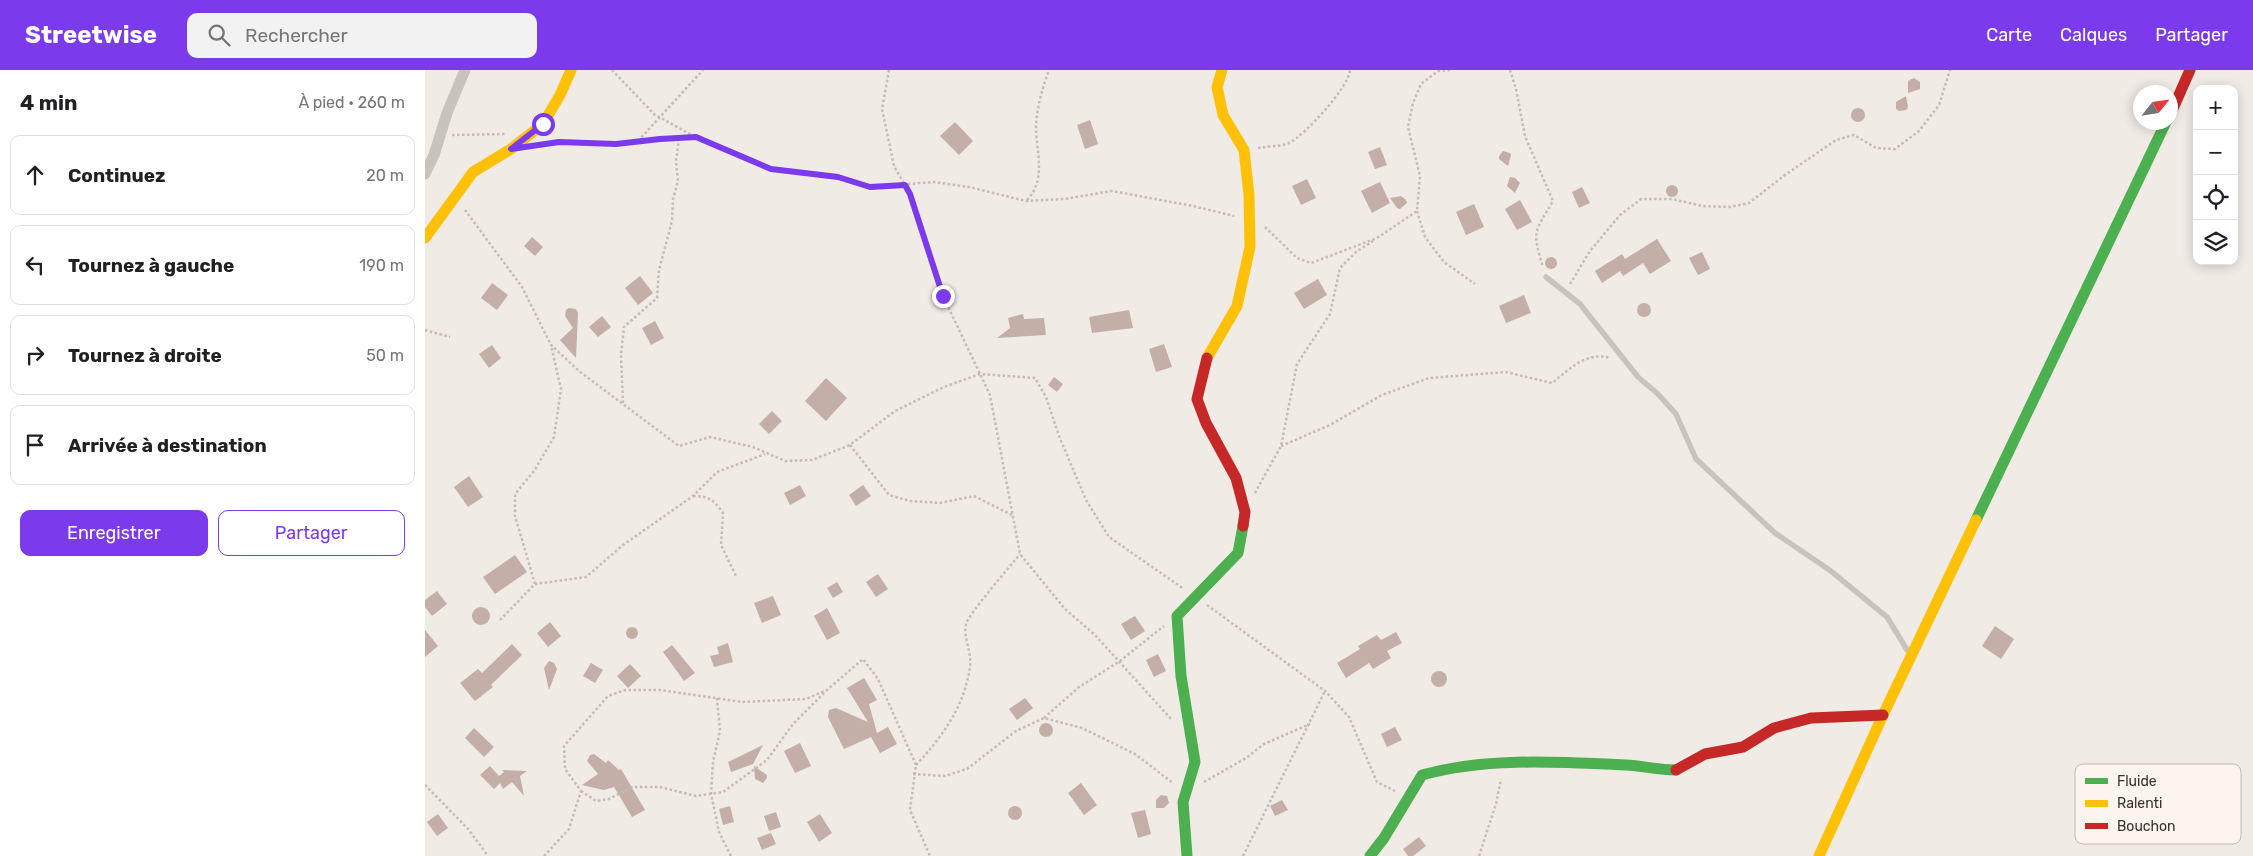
<!DOCTYPE html>
<html lang="fr">
<head>
<meta charset="utf-8">
<style>
	body { margin:0; font-family:Rubik,sans-serif; background:#f2f2f2; color:#202124 }
	.controls { position:absolute; right:15px; top:15px; display:grid; overflow:hidden; border-radius:10px; box-shadow:0 2px 12px #0003 }
	.controls button { width:45px; height:45px; display:grid; place-items:center; padding:0; border:0; border-bottom:1px solid #e0e0e0; background:#fff; color:#202124; font:25px sans-serif }
	.compass { position:absolute; left:1708px; top:15px; width:45px; height:45px; border-radius:50%; background:#fff; box-shadow:0 2px 12px #0003; rotate:60deg }
	.stop { position:absolute; width:15px; height:15px; margin:-11px; border:4px solid #7c3aed; border-radius:50%; background:#fff }
	.stop.end { background:#7c3aed; border-color:#fff; box-shadow:0 1px 5px #0008 }
	.list { margin:0; padding:0; list-style:none }
	h2 { display:flex; justify-content:space-between; align-items:center; height:65px; margin:0; padding:0 20px; font-size:21px }
	h2 small { font-size:16px; font-weight:400; color:#757577 }
	.list li { display:grid; grid-template-columns:32px 1fr auto; gap:15px; align-items:center; box-sizing:border-box; height:80px; margin:0 10px 10px; padding:0 10px; border:1px solid #e0e0e0; border-radius:10px }
	.list b { display:block; font-size:19px; white-space:nowrap }
	.list em { font-size:16px; font-style:normal; color:#757577 }
	.actions { display:flex; gap:10px; padding:15px 20px }
	.actions a { flex:1; padding:11px 0; border:1px solid #7c3aed; border-radius:10px; text-align:center; font-size:18px; color:#7c3aed }
	.actions .main { background:#7c3aed; color:#fff }
	.icon { flex:none; width:28px; height:28px; fill:none; stroke:currentColor; stroke-width:2; stroke-linecap:round; stroke-linejoin:round }
	.map { position:relative; flex:none; width:1828px; height:786px; overflow:hidden }
	header { display:flex; align-items:center; gap:30px; box-sizing:border-box; height:70px; padding:0 25px; background:#7c3aed; color:#fff }
	header strong { font-size:24px }
	nav { display:flex; gap:28px; margin-inline-start:auto; font-size:18px }
	.search { width:350px; height:45px; background:#f2f2f2; display:flex; align-items:center; gap:12px; box-sizing:border-box; padding:0 18px; border-radius:10px; color:#757577; font-size:19px }
	main { display:flex }
	aside { flex:1; background:#fff }
	.map>svg:first-child { display:block }
	.building { fill:#c3afa7 }
	.lines { fill:none; stroke-linecap:round; stroke-linejoin:round }
	.path { stroke:#c2bbb6; stroke-width:2.5; stroke-dasharray:2.5 2.5; stroke-linecap:butt }
	.lane { stroke:#c9c3be; stroke-width:5.5 }
	.street { stroke:#c9c3be; stroke-width:11 }
	.fast { stroke:#4caf50; stroke-width:11 }
	.slow { stroke:#ffc107; stroke-width:11 }
	.jam { stroke:#c62828; stroke-width:11 }
	.route { stroke:#7c3aed; stroke-width:6 }
	.key { fill:#fbf5ee; stroke:#c1bab4; stroke-width:1 }
	.key-label { font-size:14px; fill:#3b302b }
</style>
</head>
<body>
<header>
<strong>Streetwise</strong>
<div class="search"><svg class="icon" aria-label="search" viewBox="0 0 24 24"><circle cx="10" cy="10" r="6"/><path d="M15 15l6 6"/></svg>Rechercher</div>
<nav><a>Carte</a><a>Calques</a><a>Partager</a></nav>
</header>
<main>
<aside>
<h2>4 min<small>À pied · 260 m</small></h2>
<ul class="list">
<li><svg class="icon" aria-label="ahead" viewBox="0 0 24 24"><path d="M12 20V5M6 11l6-6 6 6"/></svg><div><b>Continuez</b></div><em>20 m</em></li>
<li><svg class="icon" aria-label="left" viewBox="0 0 24 24"><path d="M17 20v-9H6M10 6l-5 5 5 5"/></svg><div><b>Tournez à gauche</b></div><em>190 m</em></li>
<li><svg class="icon" aria-label="right" viewBox="0 0 24 24"><path d="M7 20v-9h11M14 6l5 5-5 5"/></svg><div><b>Tournez à droite</b></div><em>50 m</em></li>
<li><svg class="icon" aria-label="arrive" viewBox="0 0 24 24"><path d="M6 21V4h12l-3 4 3 4H6"/></svg><div><b>Arrivée à destination</b></div></li>
</ul>
<div class="actions"><a class="main">Enregistrer</a><a>Partager</a></div>
</aside>
<div class="map">
<svg width="1828" height="786" viewBox="0 0 1828 786">
	<rect width="100%" height="100%" fill="#f0ebe5"/>
	<g class="building">
		<polygon points="1489,8 1495,12 1495,19 1483,23 1483,11"/>
		<polygon points="1481,26 1483,37 1481,40 1474,41 1471,39 1471,32"/>
		<circle cx="1433" cy="45" r="7"/>
		<polygon points="665,50 673,74 660,79 652,55"/>
		<polygon points="530,52 548,71 534,85 515,66"/>
		<polygon points="955,77 962,95 950,99 943,82"/>
		<polygon points="1078,81 1085,83 1086,85 1083,96 1074,89 1074,86"/>
		<polygon points="1085,107 1090,108 1095,113 1090,123 1082,116"/>
		<polygon points="882,109 891,128 876,135 867,116"/>
		<polygon points="955,112 965,133 947,143 936,121"/>
		<circle cx="1247" cy="121" r="6"/>
		<polygon points="1157,117 1165,133 1154,138 1147,122"/>
		<polygon points="976,126 981,130 982,133 975,139 972,138 965,128"/>
		<polygon points="1095,130 1107,152 1092,160 1080,139"/>
		<polygon points="1049,134 1059,157 1041,165 1031,142"/>
		<polygon points="107,167 118,177 110,186 99,176"/>
		<polygon points="1232,169 1246,191 1225,204 1218,193 1198,206 1195,201 1177,213 1170,201 1197,184 1200,189"/>
		<polygon points="1277,182 1285,199 1273,205 1264,188"/>
		<circle cx="1126" cy="193" r="6"/>
		<polygon points="215,206 228,223 213,235 200,218"/>
		<polygon points="893,209 902,225 879,239 869,223"/>
		<polygon points="67,213 83,225 72,240 56,228"/>
		<polygon points="1099,225 1106,243 1081,253 1074,236"/>
		<circle cx="1219" cy="240" r="7"/>
		<polygon points="144,238 151,239 153,243 151,288 135,270 148,258 140,246 141,240"/>
		<polygon points="704,240 708,258 667,263 664,247"/>
		<polygon points="598,244 599,249 619,248 621,265 572,268 585,258 583,248"/>
		<polygon points="177,246 186,257 173,267 164,257"/>
		<polygon points="230,251 239,268 226,275 217,258"/>
		<polygon points="739,274 747,297 731,302 724,279"/>
		<polygon points="67,275 76,288 64,298 54,284"/>
		<polygon points="629,307 638,314 632,322 623,315"/>
		<polygon points="401,308 422,328 401,351 380,331"/>
		<polygon points="347,341 357,351 344,364 334,354"/>
		<polygon points="44,406 58,427 43,437 29,417"/>
		<polygon points="375,415 381,426 365,435 359,423"/>
		<polygon points="438,415 446,426 431,436 424,425"/>
		<polygon points="90,485 102,502 70,524 58,507"/>
		<polygon points="453,504 463,519 451,527 441,512"/>
		<polygon points="412,512 418,522 408,528 402,518"/>
		<polygon points="12,521 22,534 7,546 0,537 0,530"/>
		<polygon points="348,526 356,545 337,553 329,533"/>
		<circle cx="56" cy="546" r="9"/>
		<polygon points="402,538 415,563 402,570 389,546"/>
		<polygon points="710,546 720,561 706,570 696,554"/>
		<polygon points="125,552 136,566 123,577 112,563"/>
		<polygon points="1570,556 1589,569 1576,589 1557,576"/>
		<circle cx="207" cy="563" r="6"/>
		<polygon points="0,560 13,576 0,587"/>
		<polygon points="971,562 977,573 962,581 966,588 948,599 944,593 921,608 912,593 935,579 933,576 952,565 956,570"/>
		<polygon points="303,573 308,592 289,597 285,586 294,584 292,577"/>
		<polygon points="87,574 97,585 66,615 68,617 50,631 35,613 53,599 57,603"/>
		<polygon points="247,575 270,603 259,611 238,582"/>
		<polygon points="733,584 741,601 729,607 721,590"/>
		<polygon points="124,591 129,593 132,599 124,620 119,598"/>
		<polygon points="166,593 178,600 170,613 158,606"/>
		<polygon points="205,594 216,606 203,618 192,606"/>
		<circle cx="1014" cy="609" r="8"/>
		<polygon points="439,608 452,630 444,634 452,663 463,657 472,674 455,683 446,667 419,679 403,647 404,640 411,638 443,652 422,618"/>
		<polygon points="600,628 608,638 592,650 584,639"/>
		<circle cx="621" cy="660" r="7"/>
		<polygon points="970,657 977,670 962,677 956,664"/>
		<polygon points="49,658 69,677 59,687 40,668"/>
		<polygon points="375,673 386,696 370,703 359,681"/>
		<polygon points="338,675 328,694 306,702 303,692"/>
		<polygon points="169,684 181,693 183,690 194,700 196,699 220,740 207,747 189,717 179,720 157,715 173,704 162,691 165,685"/>
		<polygon points="65,696 74,706 79,702 77,700 102,701 95,706 99,726 87,712 78,719 75,713 69,719 55,705"/>
		<polygon points="329,696 342,705 342,708 338,713 330,709"/>
		<polygon points="656,713 672,735 659,745 643,723"/>
		<polygon points="736,725 742,726 744,733 739,738 731,738 731,730"/>
		<polygon points="857,730 863,740 850,746 845,736"/>
		<circle cx="590" cy="743" r="7"/>
		<polygon points="305,736 309,752 298,755 294,739"/>
		<polygon points="720,740 726,764 713,768 706,743"/>
		<polygon points="351,742 356,757 344,761 339,746"/>
		<polygon points="13,744 23,758 12,766 2,752"/>
		<polygon points="395,744 407,763 394,772 382,752"/>
		<polygon points="346,763 351,774 337,780 332,768"/>
		<polygon points="994,767 1001,776 988,786 983,786 978,779"/>
	</g>
	<g class="lines">
		<g class="path">
			<polyline points="187,0 229,44 270,67"/>
			<polyline points="464,0 457,39 469,96 485,124 518,226 565,325 595,484 640,539 670,565 747,650"/>
			<path d="M1085,0L1091,19L1100,66L1128,131C1109,163 1107,161 1118,197"/>
			<polyline points="27,65 81,64"/>
			<polyline points="213,71 278,0"/>
			<polyline points="117,74 134,72 191,74 235,69 271,67 347,99 413,107 445,117 509,112 544,117 601,131 639,129 687,121 768,136 809,146"/>
			<path d="M833,78C843,76 855,77 864,73C880,65 924,17 925,0"/>
			<path d="M602,130C621,110 612,85 611,60C611,40 617,19 624,0"/>
			<polyline points="40,140 97,217 126,275 154,301 254,376 285,367 328,377 360,391 387,390 425,375 470,341 519,317 555,304 610,308 621,327 634,366 661,430 684,467 759,519"/>
			<polyline points="992,141 1000,167 1019,192 1050,214"/>
			<polyline points="840,157 872,188 886,193 952,168"/>
			<polyline points="952,168 992,141 995,106 983,57 988,33 996,14 1013,1 1025,0"/>
			<polyline points="1145,214 1165,181 1195,145 1216,129 1247,129 1277,136 1305,137 1324,133 1360,105 1411,70 1429,65 1451,78 1470,79 1494,61 1514,35 1525,0"/>
			<polyline points="0,260 25,267"/>
			<polyline points="198,333 196,285 199,257 232,228 234,200 247,151 248,129 253,111 251,91 254,68"/>
			<polyline points="425,375 464,425 485,431 515,433 549,426 587,445"/>
			<path d="M856,376L905,355L957,325L1004,308L1081,302L1127,313C1145,299 1161,281 1186,288"/>
			<polyline points="830,423 856,376 872,294 905,244 915,198 931,182 948,171"/>
			<path d="M268,426C284,426 289,430 298,443L296,475L311,506"/>
			<polyline points="110,514 90,446 90,424 109,401 129,367 136,319 126,275"/>
			<polyline points="782,535 900,621 924,647 952,712 970,721"/>
			<polyline points="75,550 110,514 161,507 198,475 268,426 292,402 340,384"/>
			<polyline points="292,628 295,661 288,692 286,724 294,762 306,786"/>
			<polyline points="619,648 654,617 695,591 739,556"/>
			<path d="M491,695C517,667 540,636 545,596C547,582 538,568 541,554C543,545 586,495 595,484"/>
			<polyline points="488,704 520,706 542,699 591,661 619,648 657,658 710,684 748,713"/>
			<polyline points="779,712 821,688 839,674 885,654"/>
			<polyline points="0,715 43,759 63,786"/>
			<polyline points="156,721 171,731 184,729 207,717 235,717 271,726 298,722 342,690 368,654 400,622"/>
			<polyline points="119,786 144,759 156,721 140,699 139,676 183,626 200,620 235,620 317,632 381,629 402,620 438,589 453,609 491,695 485,740 505,786"/>
			<polyline points="818,786 900,621"/>
			<polyline points="1054,786 1071,734 1076,709"/>
		</g>
		<polyline class="lane" points="1121,207 1155,234 1213,307 1233,324 1251,344 1271,389 1350,463 1406,501 1462,547 1484,583"/>
		<polyline class="street" points="0,104 9,85 22,43 40,0"/>
		<g class="fast">
			<polyline points="1551,450 1741,52"/>
			<polyline points="762,786 758,732 770,692 756,606 752,546 813,483 818,456"/>
			<path d="M945,786L959,768L997,705C1062,687 1134,692 1201,695C1218,696 1234,700 1251,700"/>
		</g>
		<g class="slow">
			<polyline points="0,168 48,102 86,79 118,54 135,25 146,0"/>
			<polyline points="782,288 812,236 825,177 824,125 819,80 798,45 792,17 797,0"/>
			<polyline points="1394,786 1458,645 1551,450"/>
		</g>
		<g class="jam">
			<polyline points="1746,43 1765,0"/>
			<polyline points="782,288 772,329 781,353 811,408 820,442 818,456"/>
			<polyline points="1251,700 1280,684 1318,677 1349,658 1386,648 1458,645"/>
		</g>
	</g>
	<g class="lines">
		<polyline class="route" points="118,54 86,79 134,72 191,74 235,69 271,67 346,99 413,107 445,117 480,115 485,124 518,226"/>
	</g>
	<rect x="1650" y="694" width="166" height="80" rx="8" class="key"/>
	<rect x="1660" y="708" width="23" height="6" fill="#4caf50"/>
	<rect x="1660" y="730" width="23" height="7" fill="#ffc107"/>
	<rect x="1660" y="753" width="23" height="6" fill="#c62828"/>
	<g class="key-label">
		<text x="1692" y="716">Fluide</text>
		<text x="1692" y="738">Ralenti</text>
		<text x="1692" y="761">Bouchon</text>
	</g>
</svg>
<div class="controls">
<button>+</button>
<button>−</button>
<button><svg class="icon" aria-label="locate" viewBox="0 0 24 24"><circle cx="12" cy="12" r="6"/><path d="M12 2v4M12 18v4M2 12h4M18 12h4"/></svg></button>
<button><svg class="icon" aria-label="layers" viewBox="0 0 24 24"><path d="M12 4l9 5-9 5-9-5zM3 14l9 5 9-5"/></svg></button>
</div>
<svg class="compass" viewBox="-18 -18 36 36"><path d="M0-13l5 13h-10z" fill="#e53935"/><path d="M0 13l5-13h-10z" fill="#757577"/></svg>
<div class="stop" style="left:118px;top:54px"></div>
<div class="stop end" style="left:518px;top:226px"></div>
</div>
</main>
</body>
</html>
